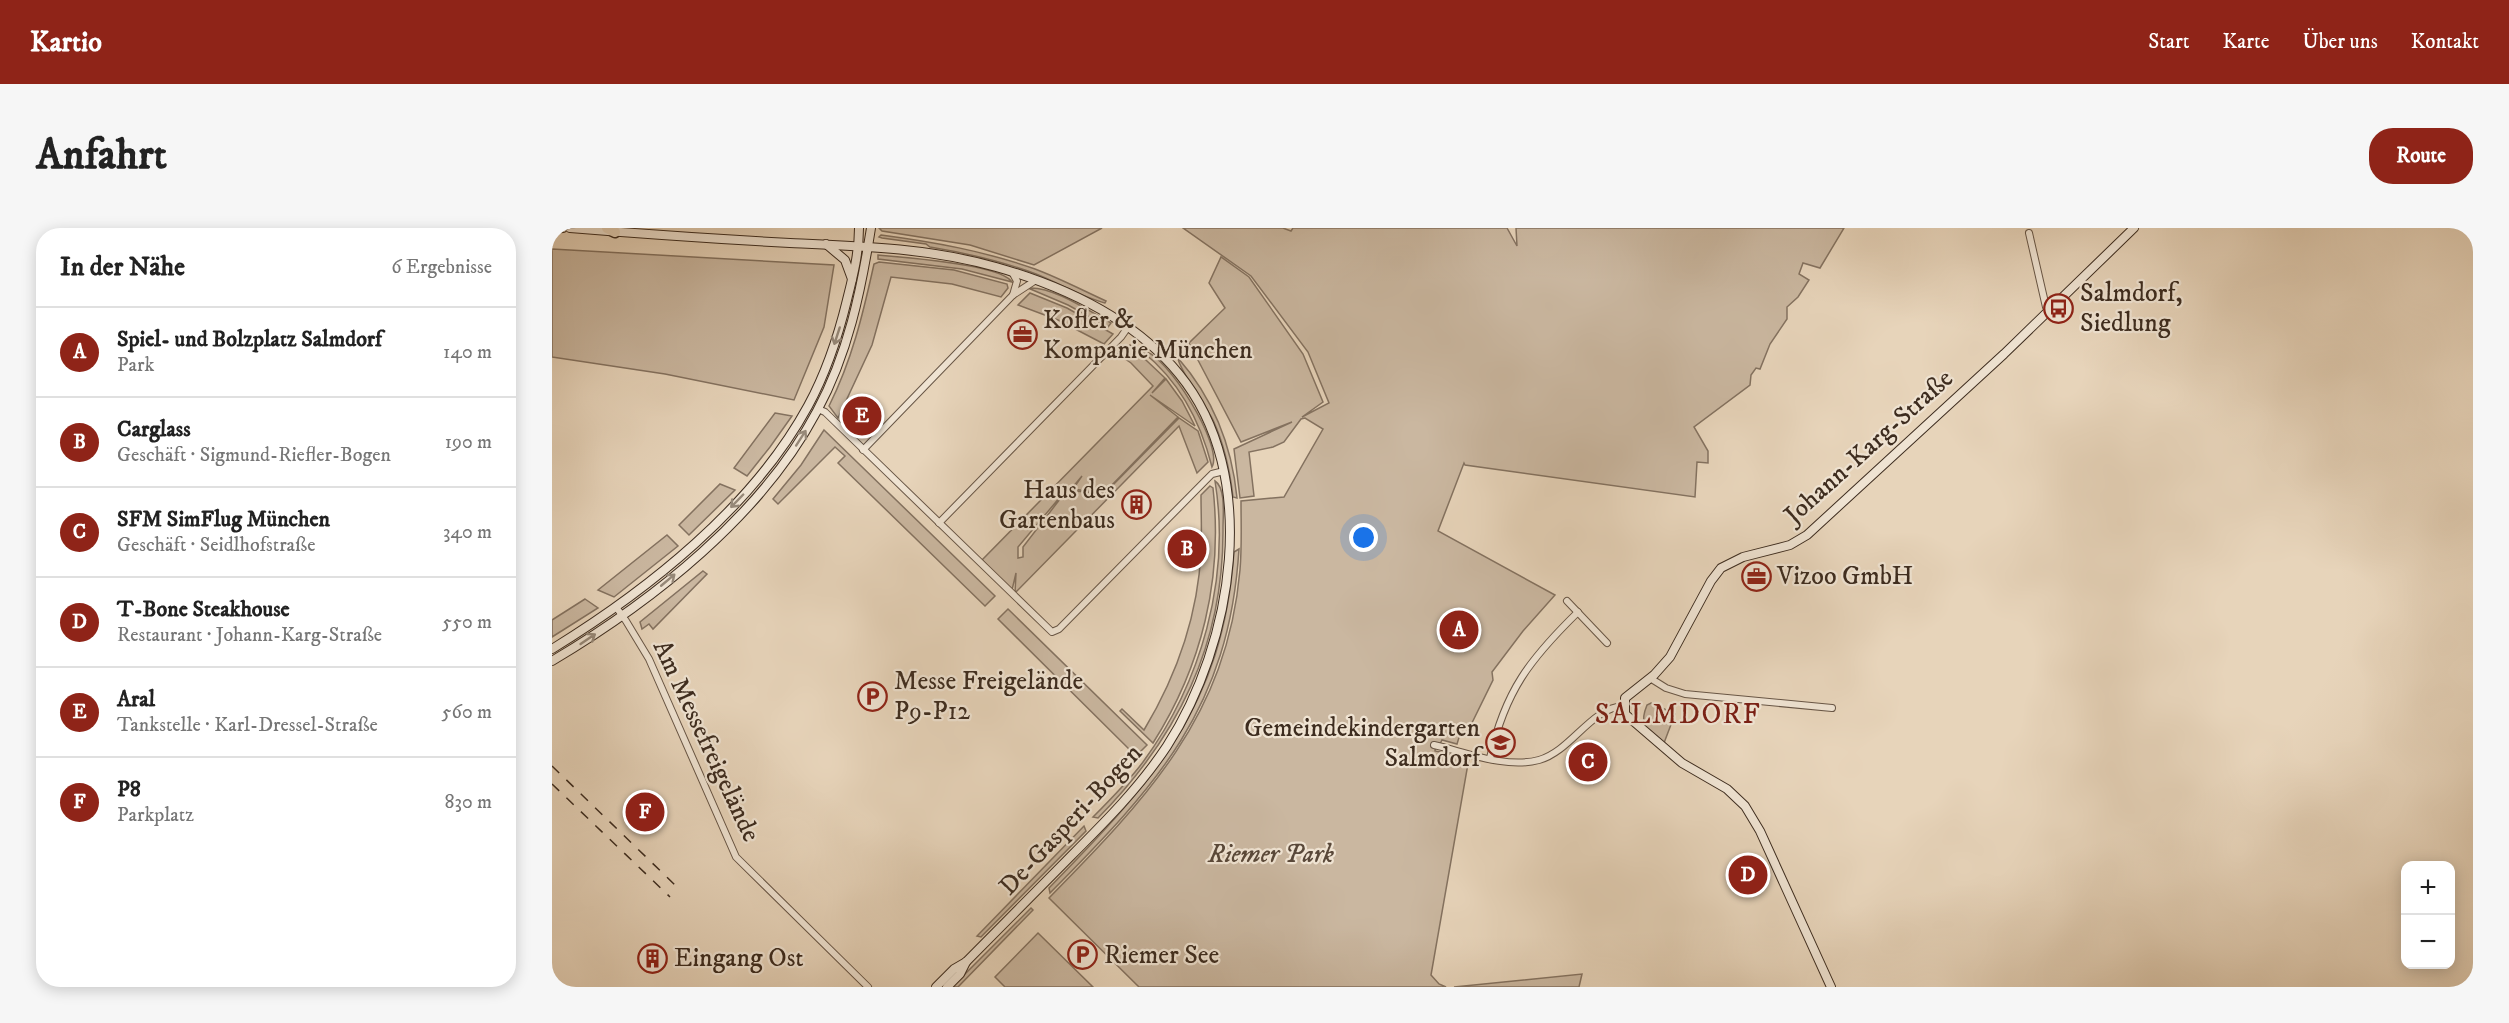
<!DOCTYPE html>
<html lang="de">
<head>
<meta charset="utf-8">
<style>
	body { margin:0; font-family:"IM FELL DW Pica",serif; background:#f6f6f6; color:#222 }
	.controls { position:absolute; right:18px; bottom:18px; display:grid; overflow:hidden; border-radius:12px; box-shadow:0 3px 15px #0003 }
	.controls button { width:54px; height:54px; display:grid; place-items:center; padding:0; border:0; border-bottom:2px solid #e0e0e0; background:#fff; color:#222; font:30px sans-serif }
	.you { position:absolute; left:812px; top:310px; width:21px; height:21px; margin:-15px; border:4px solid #fff; border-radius:50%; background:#1a73e8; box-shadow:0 0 0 9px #1a73e833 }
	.badge { display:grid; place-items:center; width:39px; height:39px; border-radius:50%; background:#8f2418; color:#fff; font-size:20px; font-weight:700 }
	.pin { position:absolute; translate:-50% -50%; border:3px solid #fff; box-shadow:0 2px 6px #0006 }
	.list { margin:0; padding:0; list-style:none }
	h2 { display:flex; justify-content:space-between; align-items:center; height:78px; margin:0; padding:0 24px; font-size:26px }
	h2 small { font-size:20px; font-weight:400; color:#767676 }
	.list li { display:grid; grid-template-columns:39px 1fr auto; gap:18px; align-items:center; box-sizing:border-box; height:90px; padding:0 24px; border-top:2px solid #e0e0e0 }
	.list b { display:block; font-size:22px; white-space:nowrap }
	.list p { margin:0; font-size:20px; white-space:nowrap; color:#767676 }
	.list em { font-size:20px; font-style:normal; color:#767676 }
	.map { position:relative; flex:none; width:1921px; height:759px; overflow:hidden; border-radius:24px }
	header { display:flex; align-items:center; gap:36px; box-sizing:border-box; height:84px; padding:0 30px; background:#8f2418; color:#fff }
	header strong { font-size:28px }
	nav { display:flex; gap:33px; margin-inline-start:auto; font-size:21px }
	.intro { display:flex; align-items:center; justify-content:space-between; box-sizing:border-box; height:144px; padding:0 36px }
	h1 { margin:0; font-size:42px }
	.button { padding:15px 27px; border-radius:24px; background:#8f2418; color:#fff; font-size:21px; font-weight:700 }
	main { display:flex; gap:36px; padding:0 36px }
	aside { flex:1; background:#fff; border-radius:24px; box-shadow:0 3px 15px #0003 }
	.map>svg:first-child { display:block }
	.green { fill:#cab7a0; stroke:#847260; stroke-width:1.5 }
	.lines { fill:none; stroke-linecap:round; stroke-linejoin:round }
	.street-casing { stroke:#685646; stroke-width:8 }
	.secondary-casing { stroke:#3d2c1f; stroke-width:10 }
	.highway-casing { stroke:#3d2c1f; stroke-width:13 }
	.street { stroke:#efe3d2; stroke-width:6 }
	.secondary { stroke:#efe3d2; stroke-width:8 }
	.highway { stroke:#e7d4ba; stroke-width:10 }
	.rail { stroke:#3d2c1f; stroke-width:1.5; stroke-dasharray:10 10; stroke-linecap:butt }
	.oneway { stroke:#968878 }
	.labels { text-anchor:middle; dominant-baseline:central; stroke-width:4.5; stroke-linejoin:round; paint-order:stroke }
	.poi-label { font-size:26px; fill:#3d2c1f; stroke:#efe3d2; text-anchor:start }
	.street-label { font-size:26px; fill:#3d2c1f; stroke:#efe3d2 }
	.park-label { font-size:26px; font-style:italic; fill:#594839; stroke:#efe3d2 }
	.quarter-label { font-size:28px; letter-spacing:1.5px; fill:#7a1f14; stroke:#efe3d2 }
</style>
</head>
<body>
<header>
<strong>Kartio</strong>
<nav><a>Start</a><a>Karte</a><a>Über uns</a><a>Kontakt</a></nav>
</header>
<div class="intro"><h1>Anfahrt</h1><a class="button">Route</a></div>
<main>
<aside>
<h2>In der Nähe<small>6 Ergebnisse</small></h2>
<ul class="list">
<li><span class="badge">A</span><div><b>Spiel- und Bolzplatz Salmdorf</b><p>Park</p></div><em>140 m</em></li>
<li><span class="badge">B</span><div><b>Carglass</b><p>Geschäft · Sigmund-Riefler-Bogen</p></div><em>190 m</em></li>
<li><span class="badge">C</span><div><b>SFM SimFlug München</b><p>Geschäft · Seidlhofstraße</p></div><em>340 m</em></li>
<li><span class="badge">D</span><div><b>T-Bone Steakhouse</b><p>Restaurant · Johann-Karg-Straße</p></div><em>550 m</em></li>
<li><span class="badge">E</span><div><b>Aral</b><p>Tankstelle · Karl-Dressel-Straße</p></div><em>560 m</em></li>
<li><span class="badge">F</span><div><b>P8</b><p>Parkplatz</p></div><em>830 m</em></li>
</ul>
</aside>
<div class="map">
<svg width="1921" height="759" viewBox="0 0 1921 759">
	<rect width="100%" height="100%" fill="#e7d4ba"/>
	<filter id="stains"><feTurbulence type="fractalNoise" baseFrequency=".00333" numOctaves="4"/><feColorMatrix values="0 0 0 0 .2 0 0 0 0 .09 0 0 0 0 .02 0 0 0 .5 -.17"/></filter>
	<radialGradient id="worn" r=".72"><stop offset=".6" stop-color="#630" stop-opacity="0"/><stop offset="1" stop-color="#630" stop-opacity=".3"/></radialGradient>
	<g class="green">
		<polygon points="327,0 550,0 482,37 418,17 330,3"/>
		<path d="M631,0H731L739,3L741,0H955L965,18L964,0H1292L1268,40L1251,35L1247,46L1257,52L1246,69L1235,79V91L1218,116L1208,141L1204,140L1199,147L1198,157L1142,199L1156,223V235L1145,234L1143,269L913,237L912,235L886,303L1003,367L971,403L940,444L941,452L914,507L908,506L905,516L890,512L888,516L884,515L883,523L917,530L879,747L887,756L894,759H587L497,670C594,571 675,488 688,342C690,319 689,296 689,273L732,269L771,201L753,190L749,191L732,214L721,219L697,224L702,268L688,270L682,221L740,194L689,214L637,115L673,80L657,55L669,29L697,49L751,126L771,174L750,189L777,175L756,124L699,48Z"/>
		<path d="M329,7C382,14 432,23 483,41C507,50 530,62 554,73L553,75C529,69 507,55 484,46C449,33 414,25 378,19L374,16L330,10L327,9Z"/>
		<polygon points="0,21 282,37 272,99 242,172 113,146 0,129"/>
		<path d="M326,27C350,29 449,36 460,54L410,41L326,31Z"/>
		<path d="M327,34L402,42L455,56L456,60L449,69L400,56L339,49L320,117L286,190L277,178C300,132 311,86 322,36Z"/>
		<path d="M476,60C501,58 537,83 559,95L556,99L516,77Z"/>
		<polygon points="478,65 515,80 561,106 552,116 506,92 466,77"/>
		<polygon points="578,117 613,150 600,165 614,151 630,173 643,198 598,167 626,189 557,260 549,265 521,261 530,248 520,260 514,262 466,319 466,330 471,329 471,319 515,262 550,266 558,260 627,190 646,203 656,234 645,245 627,198 463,365 464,345 460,362 430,332 601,158 579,135 566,126"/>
		<path d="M592,123C615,127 672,218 660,239C649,195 627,153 591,124Z"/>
		<path d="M626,130C661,170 680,218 685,270L681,269C678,243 672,216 661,192C654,178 626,140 626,130Z"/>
		<polygon points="223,185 240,188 218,219 195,248 182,240"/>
		<polygon points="272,202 443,368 433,378 286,235 293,228 283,219 226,276 221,271 249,237"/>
		<path d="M663,253C674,260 671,288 671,300C672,416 626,509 546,590L541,589C559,571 576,554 591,534C649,455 679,351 663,253Z"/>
		<polygon points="168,256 183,262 137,307 127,297"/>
		<path d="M658,258L661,260C671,351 650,438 601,515L568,483L570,481L592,502C625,447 646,387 649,323C650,305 649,286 649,267Z"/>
		<polygon points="115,307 126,318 62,369 46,362"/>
		<path d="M687,321C677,481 605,557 498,665L497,660C600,554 671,480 682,324Z"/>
		<polygon points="151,343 155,346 101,401 97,396 90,401 88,394"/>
		<polygon points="33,371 46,380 0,409 0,392"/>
		<polygon points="456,381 595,517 584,528 446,391"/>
		<path d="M1099,475L1123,486L1112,515C1095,501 1086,499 1095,477Z"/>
		<polygon points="532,598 534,603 429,709 425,708"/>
		<polygon points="479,680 481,682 406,759 400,759"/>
		<polygon points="486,705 541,759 453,759 443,749"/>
		<polygon points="1030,746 1027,759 902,759"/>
	</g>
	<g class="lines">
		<defs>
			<g id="street">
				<polyline points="1477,5 1494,79 1498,83"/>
				<polyline points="460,44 465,53 461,67"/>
				<polyline points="266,181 273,184 500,404 507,401 653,253 660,246 672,243"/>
				<polyline points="311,222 461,67 484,52"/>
				<polyline points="387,295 569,109 576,99"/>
				<polyline points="1015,373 1055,415"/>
				<polyline points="64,379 74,393 97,431 184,629 316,759"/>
				<polyline points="1098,450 1114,460 1133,466 1280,480"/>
				<path d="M882,517C913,524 954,541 987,532C1019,523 1039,480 1071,478"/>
				<path d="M938,530C953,463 978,431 1026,384"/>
			</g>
			<g id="secondary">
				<path d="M18,0C91,6 165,11 238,15C307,18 377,20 444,39C511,58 582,91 627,146C710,247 681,416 615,518C588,559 553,594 518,629C483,664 449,699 414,734L402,741L384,759"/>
				<polyline points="0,1 11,0"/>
				<polyline points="274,16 293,32 300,51"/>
				<path d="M0,421C96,362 201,279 256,178C274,145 286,109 295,72C301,48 307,25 307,0"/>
				<path d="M0,433C101,373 210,287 265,183C296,126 309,63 319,0"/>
				<polyline points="395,759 408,746 414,734"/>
				<polyline points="1279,759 1208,603 1193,578 1175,561 1130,535 1073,486 1073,470 1102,447 1118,429 1159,353 1169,340 1191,329 1238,317 1255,307 1452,126 1582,0"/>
			</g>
			<polyline id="highway" points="55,0 63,4"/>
		</defs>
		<use href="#street" class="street-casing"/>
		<use href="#secondary" class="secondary-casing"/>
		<use href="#highway" class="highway-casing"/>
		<use href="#street" class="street"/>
		<use href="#secondary" class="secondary"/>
		<use href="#highway" class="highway"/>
		<g class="rail">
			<polyline points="0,538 123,657"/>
			<polyline points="0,556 118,669"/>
		</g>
	</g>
	<defs><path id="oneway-shaft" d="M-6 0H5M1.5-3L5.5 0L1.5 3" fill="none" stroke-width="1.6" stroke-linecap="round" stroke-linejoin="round" transform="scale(1.5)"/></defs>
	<g class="oneway">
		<use href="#oneway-shaft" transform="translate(285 108) rotate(108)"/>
		<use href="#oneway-shaft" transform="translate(249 210) rotate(-57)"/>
		<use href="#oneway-shaft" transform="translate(185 273) rotate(134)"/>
		<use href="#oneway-shaft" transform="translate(116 352) rotate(-40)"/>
		<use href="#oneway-shaft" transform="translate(36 411) rotate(-34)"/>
	</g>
	<defs>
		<symbol id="bus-ring" viewBox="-11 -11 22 22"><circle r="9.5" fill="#efe3d2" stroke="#8f2418" stroke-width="1.5"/><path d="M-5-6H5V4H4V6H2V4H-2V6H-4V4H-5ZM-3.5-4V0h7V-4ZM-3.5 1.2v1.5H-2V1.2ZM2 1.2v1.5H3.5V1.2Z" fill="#8f2418"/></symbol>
		<symbol id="office-ring" viewBox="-11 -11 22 22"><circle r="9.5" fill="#efe3d2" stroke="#8f2418" stroke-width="1.5"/><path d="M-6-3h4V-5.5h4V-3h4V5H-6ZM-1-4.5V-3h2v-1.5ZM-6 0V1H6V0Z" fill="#8f2418"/></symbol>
		<symbol id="building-ring" viewBox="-11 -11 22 22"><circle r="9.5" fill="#efe3d2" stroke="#8f2418" stroke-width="1.5"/><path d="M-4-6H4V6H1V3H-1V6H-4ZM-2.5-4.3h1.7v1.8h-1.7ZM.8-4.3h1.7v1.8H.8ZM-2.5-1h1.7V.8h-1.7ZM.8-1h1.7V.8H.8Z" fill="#8f2418"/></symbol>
		<symbol id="parking-ring" viewBox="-11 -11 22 22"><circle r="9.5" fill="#efe3d2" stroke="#8f2418" stroke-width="1.5"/><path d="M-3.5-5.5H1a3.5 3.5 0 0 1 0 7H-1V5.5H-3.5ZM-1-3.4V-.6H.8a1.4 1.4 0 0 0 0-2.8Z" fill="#8f2418"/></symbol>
		<symbol id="school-ring" viewBox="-11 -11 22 22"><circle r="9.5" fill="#efe3d2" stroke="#8f2418" stroke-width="1.5"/><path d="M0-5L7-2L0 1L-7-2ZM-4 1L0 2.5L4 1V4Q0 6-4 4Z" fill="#8f2418"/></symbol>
	</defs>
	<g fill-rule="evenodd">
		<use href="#bus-ring" x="1490" y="64" width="33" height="33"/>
		<use href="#office-ring" x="454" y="90" width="33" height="33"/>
		<use href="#building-ring" x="568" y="260" width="33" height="33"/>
		<use href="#office-ring" x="1188" y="332" width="33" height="33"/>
		<use href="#parking-ring" x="304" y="452" width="33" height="33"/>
		<use href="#school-ring" x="932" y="498" width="33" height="33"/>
		<use href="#parking-ring" x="514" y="710" width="33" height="33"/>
		<use href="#building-ring" x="84" y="714" width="33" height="33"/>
	</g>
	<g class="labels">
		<g class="poi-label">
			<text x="1528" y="65">Salmdorf,<tspan x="1528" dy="30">Siedlung</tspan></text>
			<text x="491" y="92">Kofler &amp;<tspan x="491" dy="30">Kompanie München</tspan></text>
			<text x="563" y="262" text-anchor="end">Haus des<tspan x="563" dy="30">Gartenbaus</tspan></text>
			<text x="1225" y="348">Vizoo GmbH</text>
			<text x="342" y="453">Messe Freigelände<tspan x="342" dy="30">P9-P12</tspan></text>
			<text x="928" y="500" text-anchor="end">Gemeindekindergarten<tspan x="928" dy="30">Salmdorf</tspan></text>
			<text x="552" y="727">Riemer See</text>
			<text x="122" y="730">Eingang Ost</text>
		</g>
		<g class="street-label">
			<text transform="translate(1317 219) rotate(-42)">Johann-Karg-Straße</text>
			<text transform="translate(154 513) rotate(65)">Am Messefreigelände</text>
			<text transform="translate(519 592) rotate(-47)">De-Gasperi-Bogen</text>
		</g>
		<g class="park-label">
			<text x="719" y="626">Riemer Park</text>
		</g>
		<g class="quarter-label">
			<text x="1126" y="486">SALMDORF</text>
		</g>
	</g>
	<rect width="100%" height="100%" filter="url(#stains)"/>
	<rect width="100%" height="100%" fill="url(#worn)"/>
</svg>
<div class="controls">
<button>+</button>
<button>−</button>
</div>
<div class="you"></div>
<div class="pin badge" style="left:907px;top:402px">A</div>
<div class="pin badge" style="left:635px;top:321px">B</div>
<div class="pin badge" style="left:1036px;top:534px">C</div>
<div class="pin badge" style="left:1196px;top:647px">D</div>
<div class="pin badge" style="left:310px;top:188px">E</div>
<div class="pin badge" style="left:93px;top:584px">F</div>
</div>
</main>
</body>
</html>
